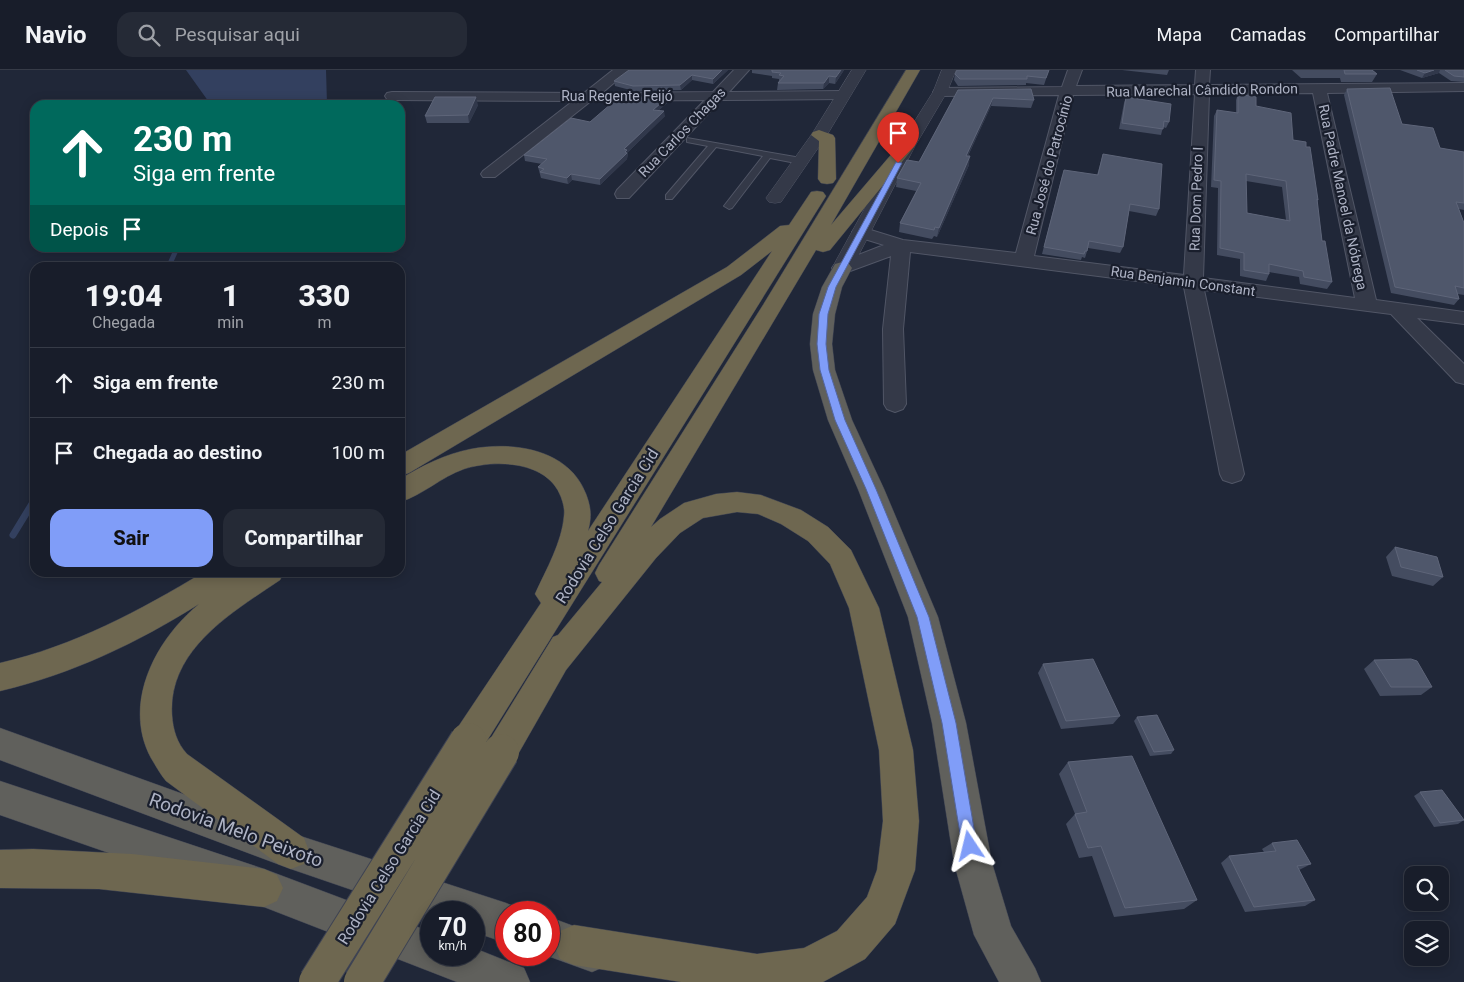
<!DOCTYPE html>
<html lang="pt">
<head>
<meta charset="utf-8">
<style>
	:root { --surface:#181d2a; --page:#252a36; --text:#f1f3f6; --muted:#9fa2a8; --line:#363b47; --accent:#809df8 }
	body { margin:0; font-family:Roboto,sans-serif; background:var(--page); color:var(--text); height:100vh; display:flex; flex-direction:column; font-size:19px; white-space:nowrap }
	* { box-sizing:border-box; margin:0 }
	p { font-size:16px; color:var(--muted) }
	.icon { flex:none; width:28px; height:28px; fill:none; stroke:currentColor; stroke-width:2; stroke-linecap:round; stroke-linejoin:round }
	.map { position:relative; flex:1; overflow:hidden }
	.panel { position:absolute; left:30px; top:192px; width:375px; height:315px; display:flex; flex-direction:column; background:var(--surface); border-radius:15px; box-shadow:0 2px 12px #0003,0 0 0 1px var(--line) }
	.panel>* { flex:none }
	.top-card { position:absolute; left:30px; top:30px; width:375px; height:152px; border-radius:15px; box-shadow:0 2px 12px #0003,0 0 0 1px var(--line); background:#00695c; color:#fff; overflow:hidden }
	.buttons { position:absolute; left:1404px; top:796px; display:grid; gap:10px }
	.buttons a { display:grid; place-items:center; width:45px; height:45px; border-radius:10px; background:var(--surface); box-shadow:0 2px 12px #0003,0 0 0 1px var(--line); font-size:25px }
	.speed { position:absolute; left:420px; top:831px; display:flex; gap:10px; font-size:25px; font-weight:700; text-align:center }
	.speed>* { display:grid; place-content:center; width:65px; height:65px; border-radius:50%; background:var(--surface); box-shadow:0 2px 12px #0003,0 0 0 1px var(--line); line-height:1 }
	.speed small { font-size:12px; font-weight:400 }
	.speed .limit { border:8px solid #d22; background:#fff; color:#111 }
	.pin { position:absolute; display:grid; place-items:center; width:42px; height:42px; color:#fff; margin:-51px -21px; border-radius:50% 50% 50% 0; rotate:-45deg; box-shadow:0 0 5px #0007 }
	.pin .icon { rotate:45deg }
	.me { position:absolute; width:55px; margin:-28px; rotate:350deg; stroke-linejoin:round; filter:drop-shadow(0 0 4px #0008) }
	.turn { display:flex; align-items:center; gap:18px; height:105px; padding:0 20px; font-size:22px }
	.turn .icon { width:65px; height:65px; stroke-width:2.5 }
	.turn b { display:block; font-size:35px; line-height:42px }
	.then { display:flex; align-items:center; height:48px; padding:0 20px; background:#0003; gap:10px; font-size:19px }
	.eta { display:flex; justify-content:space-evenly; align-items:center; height:85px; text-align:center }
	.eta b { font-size:30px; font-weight:800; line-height:35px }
	.cta { display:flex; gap:10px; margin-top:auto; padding:10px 20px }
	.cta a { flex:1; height:58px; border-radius:15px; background:var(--accent); color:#111; font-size:20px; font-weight:800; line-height:58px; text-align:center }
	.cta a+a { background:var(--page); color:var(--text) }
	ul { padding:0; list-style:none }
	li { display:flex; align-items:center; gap:15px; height:70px; padding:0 20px; border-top:1px solid var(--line) }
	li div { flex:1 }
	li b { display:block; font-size:19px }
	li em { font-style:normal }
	header { display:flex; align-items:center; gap:30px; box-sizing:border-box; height:70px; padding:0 25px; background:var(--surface); border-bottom:1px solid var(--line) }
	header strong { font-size:24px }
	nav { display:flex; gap:28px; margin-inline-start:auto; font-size:18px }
	.search { width:350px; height:45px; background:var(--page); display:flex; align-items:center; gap:12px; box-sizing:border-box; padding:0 18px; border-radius:15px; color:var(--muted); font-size:19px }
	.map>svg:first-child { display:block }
	.water { fill:#33405f }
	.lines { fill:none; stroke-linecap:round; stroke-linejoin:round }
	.stream-far1 { stroke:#33405f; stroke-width:5 }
	.stream { stroke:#33405f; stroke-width:7 }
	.service-casing { stroke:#515666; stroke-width:2 }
	.minor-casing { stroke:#515666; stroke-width:2 }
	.tertiary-casing { stroke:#515666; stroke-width:1 }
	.trunk-casing { stroke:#3e4353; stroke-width:1 }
	.motorway-casing { stroke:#3e4353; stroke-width:1 }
	.service { fill:#343948; fill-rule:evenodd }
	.minor { fill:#343948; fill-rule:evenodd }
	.tertiary { fill:#343948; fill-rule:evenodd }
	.trunk { fill:#60605c; fill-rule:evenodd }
	.motorway { fill:#6e6750; fill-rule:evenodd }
	.motorway-bridge-casing { stroke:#3e4353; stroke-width:38; stroke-linecap:butt }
	.motorway-bridge { stroke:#6e6750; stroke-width:36 }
	.wall { fill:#444c60; fill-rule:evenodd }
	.shaded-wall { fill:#31384b }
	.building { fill:#4f576b; stroke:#5e6579; fill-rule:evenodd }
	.route { fill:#809df8; stroke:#5366a1 }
	.labels { text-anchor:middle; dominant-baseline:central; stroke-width:4.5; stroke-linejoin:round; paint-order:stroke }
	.far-street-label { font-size:14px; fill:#aeb3c5; stroke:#191e2c }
	.street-label { font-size:16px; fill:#aeb3c5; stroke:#191e2c }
	.near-street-label { font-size:19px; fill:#aeb3c5; stroke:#191e2c }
</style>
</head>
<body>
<header>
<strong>Navio</strong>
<div class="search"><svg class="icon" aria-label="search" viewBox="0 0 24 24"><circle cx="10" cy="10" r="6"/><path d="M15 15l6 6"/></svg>Pesquisar aqui</div>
<nav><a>Mapa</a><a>Camadas</a><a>Compartilhar</a></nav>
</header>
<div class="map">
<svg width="1464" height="912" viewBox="0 0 1464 912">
	<rect width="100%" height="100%" fill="#202738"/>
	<path class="water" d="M186,0H326L327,34L211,35Z"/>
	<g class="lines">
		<path class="stream-far1" d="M168,198L177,178"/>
		<path class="stream" d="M13,465L35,429"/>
		<g class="service-casing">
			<path id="service" d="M687,68L801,88L805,91L801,94L770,88L732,138L729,139L724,136L763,86L716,77L672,129H666V125L708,76L687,72Z"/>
		</g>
		<g class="minor-casing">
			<path id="minor" d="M613,0H629L602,23L713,22L734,0H749L729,22L842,21L847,22L849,25L847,28L842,29L721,30L629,128H617L615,124L617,120L705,30L591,31L495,107H483L481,104L483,101L573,31L392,30L387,29L385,26L387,23L392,22L584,23Z
				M1068,0H1082L1076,16L1195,15L1196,0H1210L1209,15L1464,13V21L1327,23L1376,230L1464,242V254L1417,248L1464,294V314L1456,312L1391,244L1204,220L1244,404L1241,410L1232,413L1223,410L1220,404L1184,217L910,182L903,259L906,334L903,339L895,342L887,339L884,334L883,259L891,186L842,204L835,202L832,198L835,194L884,175L855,166L852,162L855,158L861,157L903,170L1016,183L1059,25L940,26L935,25L933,22L935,19L940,18L1062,17ZM1313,23L1355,228L1203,208L1209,24ZM1195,24L1184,205L1034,186L1073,25Z"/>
		</g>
		<g class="tertiary-casing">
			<path id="tertiary" d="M852,0H866L827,65L781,132L775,133L769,132L766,128L812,64Z
				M942,0H956L947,22L915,76L852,198L849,202L842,204L835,202L832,198L899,76L933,22Z"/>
		</g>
		<g class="trunk-casing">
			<path id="trunk" d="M842,192L849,194L852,198L842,217L835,244L832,274L835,300L852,350L884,419L938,547L966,653L992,793L1011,856L1035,898L1041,912H999L974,865L954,793L932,653L908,547L858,419L828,350L813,300L810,274L813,244L822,217L835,194Z
				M0,658L291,763L506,833L520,839L521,842H506V873L474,862V842H431V847L291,799L0,690Z
				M0,711L264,799L431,862V885H474V878L524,898L530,912H457L264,837L0,745Z
				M549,847L606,868L612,882L606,896L592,902L545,885H549Z"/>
		</g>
		<g class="motorway-casing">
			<path id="motorway" d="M906,0H920L831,155L901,73H913L915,76L830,180L823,182L816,180L651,457L660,449L684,433L716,424L737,422L761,425L801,440L828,457L851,480L879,538L913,680L919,751L915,800L895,854L865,889L823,912H681L574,895L560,889L554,875L560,861L574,855L757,884L804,878L837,861L867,827L877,800L883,751L879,680L849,538L830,494L808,471L781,454L758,444L737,442L703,448L680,463L656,488L566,600L513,693L501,698L489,693L484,682L489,671L553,567L558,565L602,512L599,511L595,503L599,495L763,235Z
				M819,60L833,65L835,68L836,109L833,113L827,114L821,113L818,109L819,71L811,65L813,62Z
				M817,121L823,122L826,126L480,682L468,687L456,682L451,671L456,660L541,533L535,524C546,500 562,472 564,446C565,439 563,433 561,427C548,391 496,389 464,399C441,407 423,425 400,432V409C422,396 445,384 471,379C513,371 569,379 586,424C591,437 592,447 588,461L772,181L741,205L409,403L400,406V385L727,197L780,156L789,155L811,122Z
				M204,502H242L240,506L246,502H284L280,510C233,542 168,579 172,645C173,660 177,673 187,684L304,768L309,781L304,794L291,799L278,794L166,711C160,704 156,696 151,688C122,634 155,570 199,534C137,573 72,604 0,621V593C74,576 139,541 204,502Z
				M33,779L132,784L264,799L277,805L283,818L277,831L264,837L99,819L0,818V780Z"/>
		</g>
		<use href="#service" class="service"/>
		<use href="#minor" class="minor"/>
		<use href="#tertiary" class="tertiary"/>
		<use href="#trunk" class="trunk"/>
		<use href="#motorway" class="motorway"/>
		<g class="motorway-bridge-casing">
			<path id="motorway-bridge" d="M317,912L468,671
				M362,912L501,682"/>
		</g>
		<use href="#motorway-bridge" class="motorway-bridge"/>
	</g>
	<path class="wall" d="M728,0L713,14L692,10L681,20L634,21L615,16L614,11Z
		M752,0H844L835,14L829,13L823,19L777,20L778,13L779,11V9L772,8V6L752,3Z
		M1049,0L1044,15L1026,13V15L958,16L954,10L955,4Z
		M1122,0H1169L1167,5Z
		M1292,0H1372L1377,4L1372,12H1341L1340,8H1301Z
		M1400,0H1464V12L1451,11L1439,3L1422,8Z
		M1347,19L1440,78L1464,82V140L1459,139L1464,153V225L1458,224L1459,229L1454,235L1391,223L1344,25Z
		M958,20L1034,30L1031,38L991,36L968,86L969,95L937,167L934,166L932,169L899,162L900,153L916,121L896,117L897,108L919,92Z
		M1238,24L1256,36L1293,70L1306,77L1318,130L1317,132L1322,171L1332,212L1327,219L1300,214L1299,207L1269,202V204L1266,211L1240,206V189L1217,185L1218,118L1211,117L1214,46L1217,40L1236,43V30ZM1246,111L1282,117L1286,150L1247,143Z
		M668,27V32L659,40L665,46L628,82L627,89L600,115L572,110L568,114L541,108L538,97L542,94L525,91L524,85L590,52Z
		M1126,27L1169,52L1166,58L1163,57L1161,65L1119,59L1124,33Z
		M478,35L469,53H427L425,46Z
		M1103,84L1159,139L1156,146L1129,141L1123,177L1120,183L1088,178L1085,188L1082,187L1081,190L1042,184L1062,106L1097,105Z
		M1395,477L1443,507L1433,516L1392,506L1386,487Z
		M1374,590L1432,617L1421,625L1380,626L1364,599Z
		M1043,594L1120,646L1113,654L1061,659L1038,603Z
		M1137,647L1174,680L1171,684L1150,686L1134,651Z
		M1068,692L1197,830L1184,839L1114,847L1092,786L1079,788L1066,754L1075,744L1059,704Z
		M1420,722L1464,750L1458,754L1434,757L1414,726Z
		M1272,773L1311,794L1299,800L1315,830L1305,836L1245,842L1221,793L1229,786L1264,782L1262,779Z"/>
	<path class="shaded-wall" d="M722,0H728L713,14V9Z
		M841,0H844L835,14L836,7Z
		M1434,0H1440L1439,3L1422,8L1425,3Z
		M692,5V10L681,20L680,15Z
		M829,6V13L823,19L824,13Z
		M476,27L478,35L469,53L468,45Z
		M668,27V32L654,45L653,40Z
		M993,28L991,36L964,94L966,86Z
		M664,41L665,46L628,82L627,89L600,115V109L624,79Z
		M970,86L969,95L937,167L939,158Z
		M571,104L572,110L568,114L567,108Z"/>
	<path class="building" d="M629,0H722L713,9L692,5L680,15L633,16L614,11Z
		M771,0H841L836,7L829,6L824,13H778L784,6L779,5L781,3L772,2L773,0Z
		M957,0H1049L1046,8L1027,6V9H960L955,4Z
		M1344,0H1372L1377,4H1345Z
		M1417,0H1434L1425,3Z
		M1445,0H1464V7L1454,6Z
		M1390,18L1402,54L1433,58L1440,78L1464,82V133L1456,132L1464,153V218L1455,216L1459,229L1395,217L1347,19Z
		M1031,19L1034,30L993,28L966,86H970L939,158L935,157L934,160L900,153L921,113L897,108L907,90L919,92L958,20Z
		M1238,24L1256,27V36L1291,43L1293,70L1306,72V77H1310L1318,130L1317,129L1322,171H1325L1332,212L1304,207L1303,201L1269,194V204L1244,200V183L1220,178L1221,111L1214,110L1217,40L1238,43ZM1246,104L1286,111L1290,151L1247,143Z
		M435,27H476L468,45L425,46Z
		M619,27H668L653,40L664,41L624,79L627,80L625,82L627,83L600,109L571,104L567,108L540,102L544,99L538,97L547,89L524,85L571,48L590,52Z
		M1126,27L1171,34L1169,52L1164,51L1163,59L1122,53Z
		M1103,84L1162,94L1159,139L1130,134L1123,177L1089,171L1087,181H1085L1084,184L1044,177L1064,100L1098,105Z
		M1395,477L1437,487L1443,507L1401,497Z
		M1093,589L1120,646L1066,651L1043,594Z
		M1411,589L1417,591L1432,617H1391L1374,590Z
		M1157,645L1174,680L1154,682L1137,647Z
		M1132,686L1197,830L1125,838L1101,776L1088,778L1075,744L1087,742L1068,692Z
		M1442,720L1464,750L1440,753L1420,722Z
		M1297,770L1311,794L1297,796L1315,830L1254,837L1229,786L1276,781L1272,773Z"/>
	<path class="route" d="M896,92L902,93L836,217L828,244L826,274L829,300L845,350L876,419L929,547L956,653L977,776L975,781L970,783L964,781L962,776L942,653L917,547L866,419L835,350L820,300L817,274L819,244L828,217Z"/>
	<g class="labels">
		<g class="far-street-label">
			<text transform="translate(1202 20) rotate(-1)">Rua Marechal Cândido Rondon</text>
			<text x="617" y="26">Rua Regente Feijó</text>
			<text transform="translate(682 62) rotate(-46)">Rua Carlos Chagas</text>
			<text transform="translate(1049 95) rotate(-75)">Rua José do Patrocínio</text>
			<text transform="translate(1343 127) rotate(78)">Rua Padre Manoel da Nóbrega</text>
			<text transform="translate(1196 129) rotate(-88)">Rua Dom Pedro I</text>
			<text transform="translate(1183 211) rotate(8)">Rua Benjamin Constant</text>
		</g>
		<g class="street-label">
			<text transform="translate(607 456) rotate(-58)">Rodovia Celso Garcia Cid</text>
			<text transform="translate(389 797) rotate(-58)">Rodovia Celso Garcia Cid</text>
		</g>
		<g class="near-street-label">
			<text transform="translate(236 760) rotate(20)">Rodovia Melo Peixoto</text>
		</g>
	</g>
</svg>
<div class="buttons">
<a><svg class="icon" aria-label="search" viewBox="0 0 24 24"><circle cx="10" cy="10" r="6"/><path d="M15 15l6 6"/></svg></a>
<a><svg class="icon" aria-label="layers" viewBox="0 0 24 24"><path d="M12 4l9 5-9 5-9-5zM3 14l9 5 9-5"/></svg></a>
</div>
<div class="speed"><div>70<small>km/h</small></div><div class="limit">80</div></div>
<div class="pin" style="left:898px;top:93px;background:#d93025"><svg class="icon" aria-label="arrive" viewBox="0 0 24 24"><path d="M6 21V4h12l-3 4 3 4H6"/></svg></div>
<svg class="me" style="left:970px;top:776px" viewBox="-20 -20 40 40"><path d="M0-17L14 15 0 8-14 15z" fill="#809df8" stroke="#fff" stroke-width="4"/></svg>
<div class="top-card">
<div class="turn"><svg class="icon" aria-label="ahead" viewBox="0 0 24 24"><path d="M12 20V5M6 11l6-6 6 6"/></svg><div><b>230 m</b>Siga em frente</div></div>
<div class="then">Depois<svg class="icon" aria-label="arrive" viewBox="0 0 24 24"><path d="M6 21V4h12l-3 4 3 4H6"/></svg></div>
</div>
<section class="panel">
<div class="eta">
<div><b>19:04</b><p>Chegada</p></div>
<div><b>1</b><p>min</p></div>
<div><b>330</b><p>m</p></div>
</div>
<ul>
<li><svg class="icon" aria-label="ahead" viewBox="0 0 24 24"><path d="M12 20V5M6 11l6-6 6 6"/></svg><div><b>Siga em frente</b></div><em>230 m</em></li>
<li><svg class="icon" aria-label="arrive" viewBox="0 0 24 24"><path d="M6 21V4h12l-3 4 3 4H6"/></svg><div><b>Chegada ao destino</b></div><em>100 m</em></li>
</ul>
<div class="cta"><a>Sair</a><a>Compartilhar</a></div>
</section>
</div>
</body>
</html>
